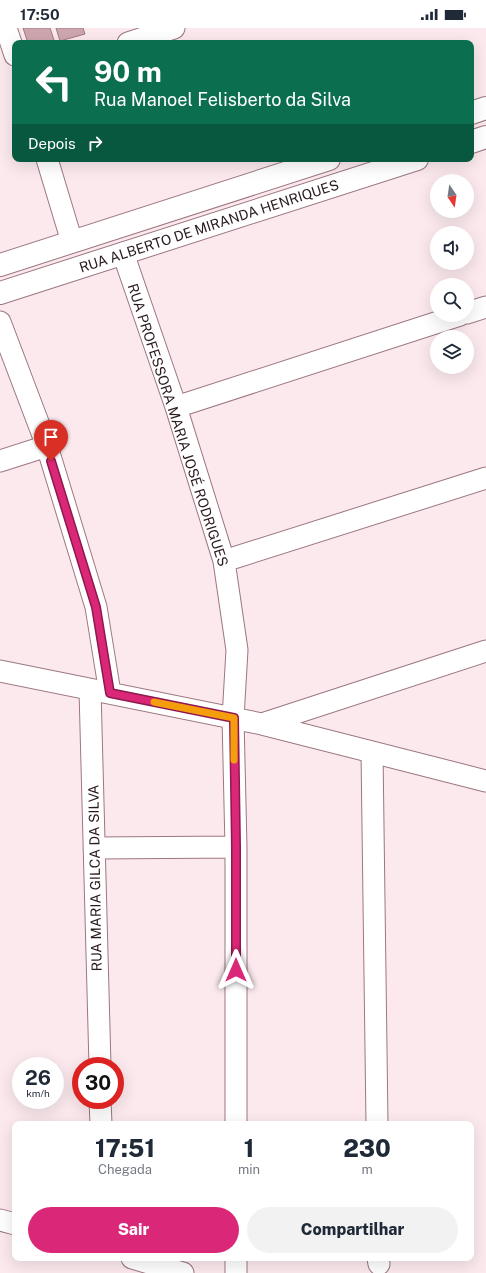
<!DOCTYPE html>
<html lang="pt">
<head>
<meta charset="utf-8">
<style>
	:root { --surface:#fff; --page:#f2f2f3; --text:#1f2937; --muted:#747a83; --accent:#db2777 }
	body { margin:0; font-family:"Public Sans",sans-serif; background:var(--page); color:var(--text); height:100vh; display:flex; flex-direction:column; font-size:15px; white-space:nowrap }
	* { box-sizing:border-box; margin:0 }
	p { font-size:13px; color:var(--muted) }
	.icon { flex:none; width:22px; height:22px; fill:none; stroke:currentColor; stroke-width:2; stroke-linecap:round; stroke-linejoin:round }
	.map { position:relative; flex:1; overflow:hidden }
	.sheet { position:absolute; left:12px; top:1093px; width:462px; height:140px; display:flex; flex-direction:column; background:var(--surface); border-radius:8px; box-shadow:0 4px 16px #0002 }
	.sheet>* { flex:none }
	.top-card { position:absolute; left:12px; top:12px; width:462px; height:122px; border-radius:8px; box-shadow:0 4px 16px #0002; background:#0b6e4f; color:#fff; overflow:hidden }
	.needle { width:26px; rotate:167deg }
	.tools { position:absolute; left:430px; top:146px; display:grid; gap:8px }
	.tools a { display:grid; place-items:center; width:44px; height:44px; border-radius:50%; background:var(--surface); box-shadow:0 4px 16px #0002; font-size:20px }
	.speed { position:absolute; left:12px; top:1029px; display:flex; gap:8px; font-size:20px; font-weight:700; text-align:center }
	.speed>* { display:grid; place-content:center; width:52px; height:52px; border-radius:50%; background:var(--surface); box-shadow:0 4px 16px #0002; line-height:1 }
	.speed small { font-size:10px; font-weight:400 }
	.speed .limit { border:6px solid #d22; background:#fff; color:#111 }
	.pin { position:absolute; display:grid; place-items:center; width:34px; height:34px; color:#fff; margin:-41px -17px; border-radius:50% 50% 50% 0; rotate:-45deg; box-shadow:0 0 4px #0007 }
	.pin .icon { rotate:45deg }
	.me { position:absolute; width:44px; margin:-22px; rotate:0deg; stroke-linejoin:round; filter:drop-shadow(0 0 3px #0008) }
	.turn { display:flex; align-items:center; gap:14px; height:84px; padding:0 16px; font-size:18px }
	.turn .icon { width:52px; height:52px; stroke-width:2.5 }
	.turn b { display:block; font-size:28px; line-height:34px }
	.then { display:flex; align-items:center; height:38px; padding:0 16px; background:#0003; gap:8px; font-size:15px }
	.eta { display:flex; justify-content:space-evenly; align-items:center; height:68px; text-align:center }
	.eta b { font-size:24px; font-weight:800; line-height:28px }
	.cta { display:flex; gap:8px; margin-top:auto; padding:8px 16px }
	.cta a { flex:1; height:46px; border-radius:24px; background:var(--accent); color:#fff; font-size:16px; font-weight:800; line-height:46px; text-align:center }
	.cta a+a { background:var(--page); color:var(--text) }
	.status { display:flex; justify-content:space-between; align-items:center; height:28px; padding:0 20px; background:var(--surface); direction:ltr }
	.status svg { height:11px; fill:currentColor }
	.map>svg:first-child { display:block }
	.building { fill:#cea6af; stroke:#a17a83 }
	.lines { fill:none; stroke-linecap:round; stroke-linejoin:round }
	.minor-casing { stroke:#9d7780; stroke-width:23 }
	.primary-casing { stroke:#9d7780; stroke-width:24 }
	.minor { stroke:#fff; stroke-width:21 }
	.primary { stroke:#fff; stroke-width:22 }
	.route-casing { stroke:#8e194d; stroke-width:10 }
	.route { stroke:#db2777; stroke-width:7 }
	.slow { stroke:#f59e0b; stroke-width:7 }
	.labels { text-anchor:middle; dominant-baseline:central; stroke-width:3; stroke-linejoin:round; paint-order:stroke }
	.street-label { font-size:14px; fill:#291a1d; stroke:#fff }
</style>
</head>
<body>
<div class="status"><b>17:50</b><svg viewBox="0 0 49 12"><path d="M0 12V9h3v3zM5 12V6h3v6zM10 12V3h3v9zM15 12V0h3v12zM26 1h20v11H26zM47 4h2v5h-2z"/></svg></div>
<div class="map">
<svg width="486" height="1245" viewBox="0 0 486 1245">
	<rect width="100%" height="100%" fill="#fbe9ed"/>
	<path class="building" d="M23,0H50L55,15H28Z
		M56,0H83L85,6L60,13Z"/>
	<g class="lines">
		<g class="minor-casing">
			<path id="minor" d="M6,0L15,27
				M128,15L174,0
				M47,131L72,214
				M123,225L176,379L224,533L237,622L233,690L236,819V1096
				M467,285L486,279
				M0,294L47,418L96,579L110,665
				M176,379L460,287
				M0,433L47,418
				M224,533L486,450
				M0,643L262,696L486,753
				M90,662L100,1038
				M262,696L486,623
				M372,724L377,1096
				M94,820L236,819
				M100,1072L101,1096
				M0,1192L15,1196
				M132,1230L183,1245
				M378,1230L379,1236
				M236,1245V1230"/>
		</g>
		<g class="primary-casing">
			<path id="primary" d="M471,85L486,80
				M471,114L486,109
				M0,237L329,131
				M0,265L417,131"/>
		</g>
		<use href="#minor" class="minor"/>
		<use href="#primary" class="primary"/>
	</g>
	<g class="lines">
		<g class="route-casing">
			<path id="route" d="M51,433L96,579L110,665L234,690L236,819V942"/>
		</g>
		<use href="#route" class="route"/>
		<path class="slow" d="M154,674L234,690V732"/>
	</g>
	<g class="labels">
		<g class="street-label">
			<text transform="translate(209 198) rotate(-18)">RUA ALBERTO DE MIRANDA HENRIQUES</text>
			<text transform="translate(178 397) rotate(72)">RUA PROFESSORA MARIA JOSÉ RODRIGUES</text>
			<text transform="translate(95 850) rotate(-91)">RUA MARIA GILCA DA SILVA</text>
		</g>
	</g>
</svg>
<div class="tools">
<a><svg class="needle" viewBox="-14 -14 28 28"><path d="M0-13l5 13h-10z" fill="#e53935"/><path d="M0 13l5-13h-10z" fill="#747a83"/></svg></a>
<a><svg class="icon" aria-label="sound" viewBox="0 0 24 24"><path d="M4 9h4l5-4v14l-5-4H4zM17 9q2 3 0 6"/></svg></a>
<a><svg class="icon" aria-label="search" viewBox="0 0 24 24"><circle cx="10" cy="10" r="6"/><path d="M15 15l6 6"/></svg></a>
<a><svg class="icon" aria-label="layers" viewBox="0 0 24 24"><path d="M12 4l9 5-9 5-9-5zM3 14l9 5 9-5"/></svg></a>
</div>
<div class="speed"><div>26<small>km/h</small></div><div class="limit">30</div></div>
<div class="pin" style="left:51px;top:433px;background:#d93025"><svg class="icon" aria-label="arrive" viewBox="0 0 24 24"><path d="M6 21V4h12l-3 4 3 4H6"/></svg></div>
<svg class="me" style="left:236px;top:942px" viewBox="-20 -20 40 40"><path d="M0-17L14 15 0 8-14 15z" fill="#db2777" stroke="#fff" stroke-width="4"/></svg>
<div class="top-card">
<div class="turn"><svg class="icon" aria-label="left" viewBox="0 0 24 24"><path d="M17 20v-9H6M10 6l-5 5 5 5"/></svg><div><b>90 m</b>Rua Manoel Felisberto da Silva</div></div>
<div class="then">Depois<svg class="icon" aria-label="right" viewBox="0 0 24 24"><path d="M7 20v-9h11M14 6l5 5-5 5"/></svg></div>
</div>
<section class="sheet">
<div class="eta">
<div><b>17:51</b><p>Chegada</p></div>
<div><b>1</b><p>min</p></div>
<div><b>230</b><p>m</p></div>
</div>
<div class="cta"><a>Sair</a><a>Compartilhar</a></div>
</section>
</div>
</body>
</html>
